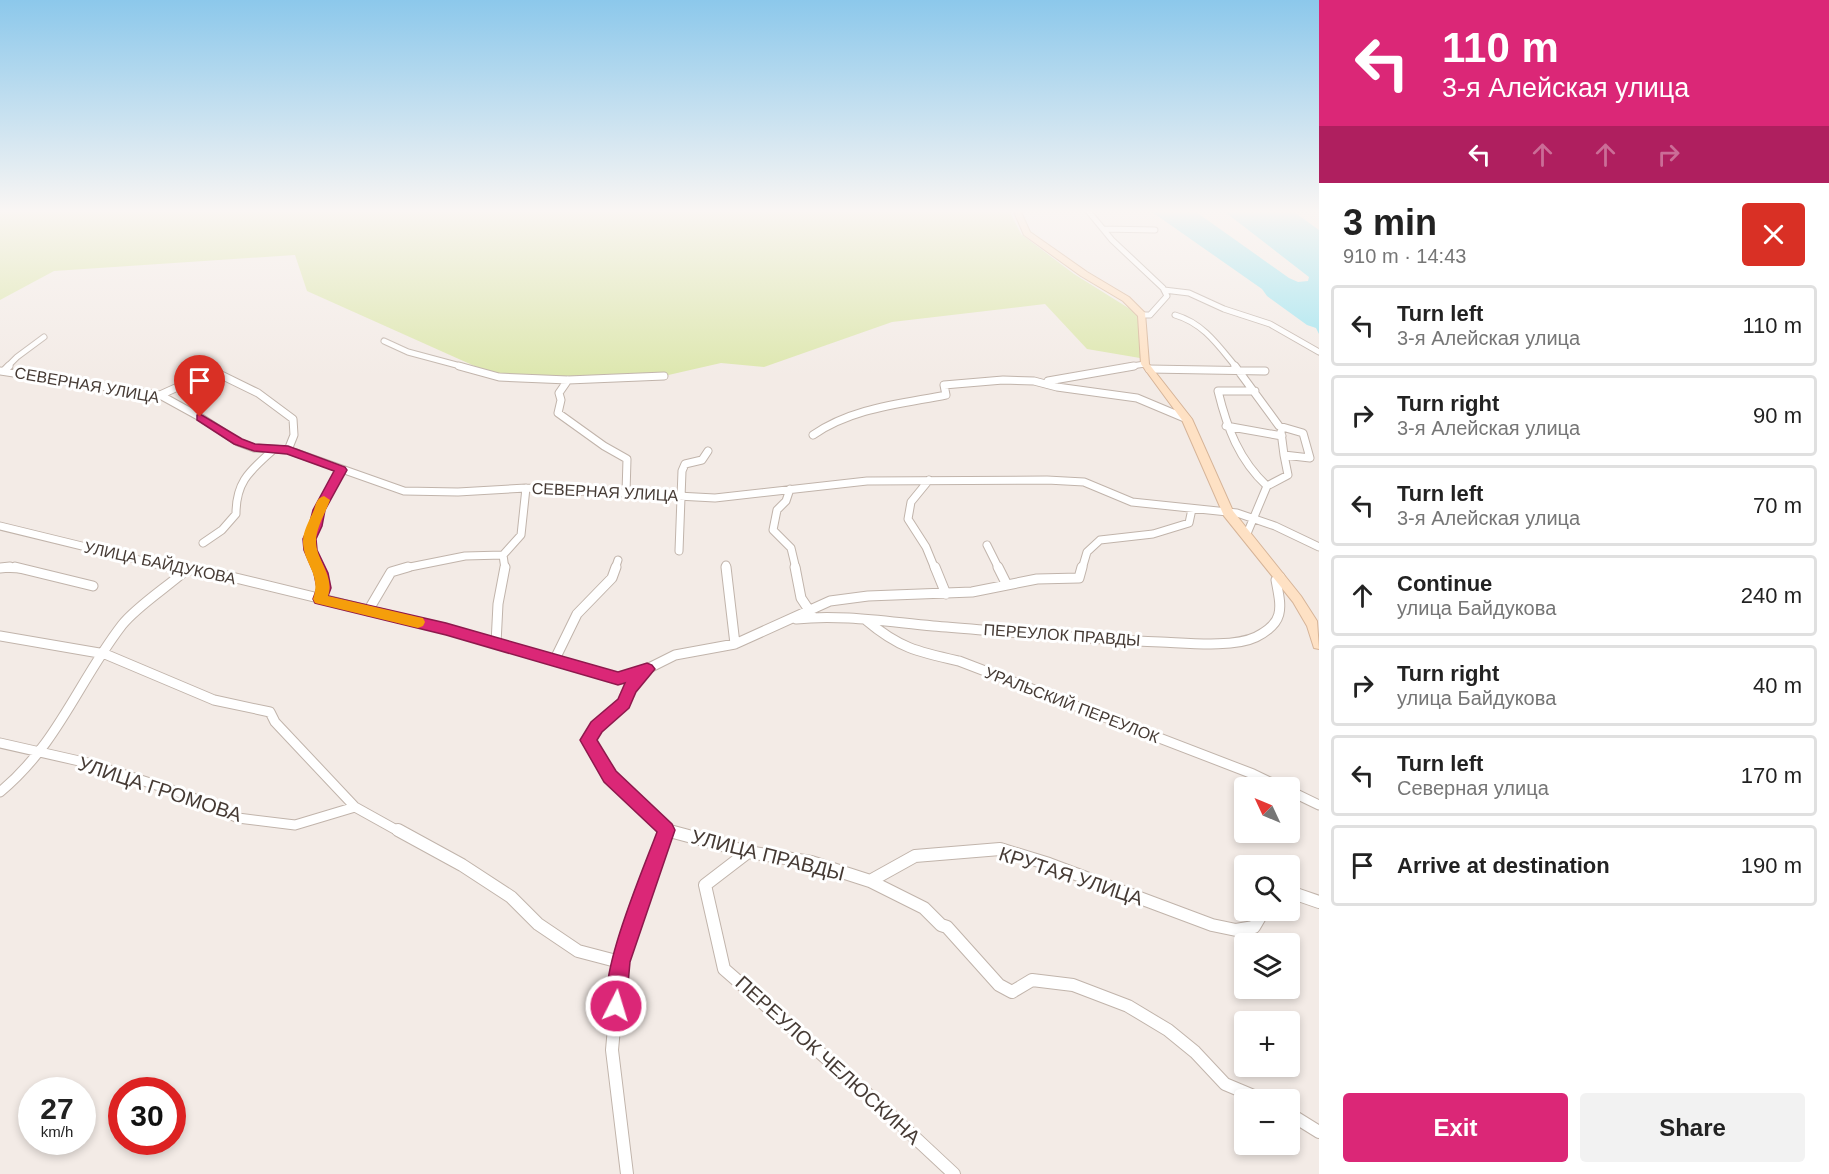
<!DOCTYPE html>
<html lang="en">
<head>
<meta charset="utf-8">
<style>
	:root { --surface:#fff; --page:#f2f2f2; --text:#222; --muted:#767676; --line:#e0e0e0; --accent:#db2777 }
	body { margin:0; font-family:Arial,sans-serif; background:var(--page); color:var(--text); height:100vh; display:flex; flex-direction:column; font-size:22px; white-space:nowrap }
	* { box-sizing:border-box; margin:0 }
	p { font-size:20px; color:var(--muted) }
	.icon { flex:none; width:33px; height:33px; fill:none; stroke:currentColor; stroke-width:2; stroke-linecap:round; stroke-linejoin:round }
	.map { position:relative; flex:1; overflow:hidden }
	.panel { display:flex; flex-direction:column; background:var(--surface); width:510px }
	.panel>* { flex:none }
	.top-card { background:#db2777; color:#fff; overflow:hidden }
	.needle { width:39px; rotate:314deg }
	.tools { position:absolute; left:1234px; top:777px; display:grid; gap:12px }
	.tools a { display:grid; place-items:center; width:66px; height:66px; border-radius:6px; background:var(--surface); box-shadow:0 3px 9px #0003; font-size:30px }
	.speed { position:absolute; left:18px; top:1077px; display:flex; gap:12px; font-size:30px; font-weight:700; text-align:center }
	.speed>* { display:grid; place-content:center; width:78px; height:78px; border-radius:50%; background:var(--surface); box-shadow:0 3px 9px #0003; line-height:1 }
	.speed small { font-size:15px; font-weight:400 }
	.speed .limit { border:9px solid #d22; background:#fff; color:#111 }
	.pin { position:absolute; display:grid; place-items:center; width:51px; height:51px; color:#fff; margin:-62px -26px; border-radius:50% 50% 50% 0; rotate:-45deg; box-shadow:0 0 6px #0007 }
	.pin .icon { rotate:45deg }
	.me { position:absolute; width:66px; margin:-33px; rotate:5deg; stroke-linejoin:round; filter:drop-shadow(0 0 4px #0008) }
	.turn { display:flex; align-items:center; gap:21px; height:126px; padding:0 24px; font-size:27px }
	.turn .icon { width:78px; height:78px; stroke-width:2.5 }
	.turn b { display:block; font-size:42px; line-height:51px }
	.lanes { display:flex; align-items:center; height:57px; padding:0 24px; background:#0003; justify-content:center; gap:30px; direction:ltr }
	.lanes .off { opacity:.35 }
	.round { display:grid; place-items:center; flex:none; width:63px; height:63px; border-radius:6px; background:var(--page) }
	.summary { display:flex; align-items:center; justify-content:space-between; height:102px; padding:0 24px }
	h1 { font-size:36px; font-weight:700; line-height:45px }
	.button { display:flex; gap:12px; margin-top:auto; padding:12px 24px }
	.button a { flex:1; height:69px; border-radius:6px; background:var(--accent); color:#fff; font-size:24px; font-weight:700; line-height:69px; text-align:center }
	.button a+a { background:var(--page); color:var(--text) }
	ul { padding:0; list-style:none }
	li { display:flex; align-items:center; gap:18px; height:81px; margin:0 12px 9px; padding:0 12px; border:3px solid var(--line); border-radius:6px }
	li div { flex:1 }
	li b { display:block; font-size:22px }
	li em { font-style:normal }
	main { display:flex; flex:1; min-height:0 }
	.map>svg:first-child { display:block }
	.green { fill:#dde7ae }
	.water { fill:#a2e5f0 }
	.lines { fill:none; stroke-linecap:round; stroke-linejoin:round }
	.street-far3-casing { stroke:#c1b4ab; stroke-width:7 }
	.street-far2-casing { stroke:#c1b4ab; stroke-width:9 }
	.street-far1-casing { stroke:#c1b4ab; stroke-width:11 }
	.street-casing { stroke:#c1b4ab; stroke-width:14 }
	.secondary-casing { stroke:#d6b498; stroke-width:2 }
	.street-far3 { stroke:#fff; stroke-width:5 }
	.street-far2 { stroke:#fff; stroke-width:7 }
	.street-far1 { stroke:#fff; stroke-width:9 }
	.street { stroke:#fff; stroke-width:12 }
	.secondary { fill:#fee1c4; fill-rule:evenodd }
	.route { fill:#db2777; stroke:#8e194d; stroke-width:1.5 }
	.slow { fill:#f59e0b }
	.labels { text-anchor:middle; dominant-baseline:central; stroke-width:6; stroke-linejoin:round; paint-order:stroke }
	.street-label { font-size:16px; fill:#463b35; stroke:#fff }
	.near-street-label { font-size:20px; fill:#463b35; stroke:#fff }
</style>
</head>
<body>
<main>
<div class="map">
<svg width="1319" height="1174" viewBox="0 0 1319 1174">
	<rect width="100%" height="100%" fill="#f3ebe6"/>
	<path class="green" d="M0,212H1010L1021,234L1074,274L1138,314L1140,358L1087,349L1045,304L892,322L764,367L721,363L664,376L499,377L307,291L295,255L54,271L0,300Z"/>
	<path class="water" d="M1196,212L1289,278L1298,282L1308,281L1309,277L1225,212H1294L1319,230V334L1316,328L1307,325L1267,296L1262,289L1152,212Z"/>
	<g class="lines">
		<g class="street-far3-casing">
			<path id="street-far3" d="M1089,212L1112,240L1163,288L1167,296L1150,315H1142
				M1103,229L1155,230
				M1164,290L1189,293L1224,309L1270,324L1319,352
				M1175,315C1203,323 1218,345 1236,367
				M384,341L408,352L464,367
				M7,367L17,357L44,337
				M1125,367L1145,364"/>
		</g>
		<g class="street-far2-casing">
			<path id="street-far2" d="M459,366L499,377L568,380L664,376
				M1235,366L1279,426L1303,433L1310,458L1284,455L1288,475L1267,486L1246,536
				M1149,369L1265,371
				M5,370L9,366
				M0,371L160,395L200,417L238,442L254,448L288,450L404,491L458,492L526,488L715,498L867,481L1047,480L1084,482L1132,502L1237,513L1275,526L1319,547
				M568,380L559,393L561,400L558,413L604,446L627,459L626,493
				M1048,381L1134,366
				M1255,391H1218C1227,428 1239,460 1267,486
				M160,395L213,371L258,393L293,419L294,435L288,450
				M1226,426L1282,436
				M1281,432L1284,455
				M813,435C852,408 900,404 946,395L944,385L1003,380L1034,381L1057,387L1137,398L1187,419
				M929,480L911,502L908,519L926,547L935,569
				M790,489L786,501L777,510L773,530L791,548L796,569
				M0,526L176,569
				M203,543L222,530L236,514C236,481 250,471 273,450
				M987,545L999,569
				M679,551L682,471L685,464L702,460L708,451
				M726,565V569
				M0,568L21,569
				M318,569C314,560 309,551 310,541C311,525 332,484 341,470
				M400,569L465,556L503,555
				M505,569L503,555L521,535L526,488
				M615,569L618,560
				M1082,569L1087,552L1100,540L1153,534L1189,523L1192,509"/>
		</g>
		<g class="street-far1-casing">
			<path id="street-far1" d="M15,567L93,586
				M170,567L215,573L446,629L618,679L647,669L630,688L624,704L597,727L588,740L610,777L666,830L672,832
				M317,567L322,583L320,599
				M726,567L735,644
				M795,567L801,598L811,613
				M935,567L946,594
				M998,567L1007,585
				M0,568L10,567
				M368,611L391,572L408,567
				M796,619C841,614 888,622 933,626C1009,632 1085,639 1161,642C1187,643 1233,648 1256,637C1286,622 1281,607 1276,580L1280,577
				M866,620C899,648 918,652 959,661L1253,774L1282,788
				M0,636L105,654L214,700L270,712L275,722L355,807
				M496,643L498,604L505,567
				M555,659L577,614L612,578L616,567
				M647,669L675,655L735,644L830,601L868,596L972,592L1037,579L1079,578L1082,567
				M0,743L88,763L184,794L238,818L295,825L355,807L400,832
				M1290,791L1319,805
				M0,792C58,744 78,682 122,625C136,607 167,587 185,571"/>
		</g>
		<g class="street-casing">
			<path id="street" d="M398,830L462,865L511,897L538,924L578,951L620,962
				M666,830L748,852L811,862L870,881L924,908L941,925L947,927L999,985L1012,992L1032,980L1073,985L1128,1006L1168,1030L1195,1052L1225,1084L1263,1100
				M748,852L705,885L724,969L880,1105L954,1174
				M870,881L915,856L1000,849L1049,864L1212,925L1236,930L1254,927L1264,910
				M1290,892L1319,902
				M1290,1114L1319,1132
				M627,1174L612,1050L620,962L666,830"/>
		</g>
		<g class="secondary-casing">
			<path id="secondary" d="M1014,212H1021L1030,232L1087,272L1129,297L1145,313L1149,364L1192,419L1233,511L1301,596L1317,621L1319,649L1314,648L1307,626L1293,602L1224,516L1182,420L1141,364L1138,316L1123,301L1081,276L1024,235Z"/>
		</g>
		<use href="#street-far3" class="street-far3"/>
		<use href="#street-far2" class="street-far2"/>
		<use href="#street-far1" class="street-far1"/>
		<use href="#street" class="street"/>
		<use href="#secondary" class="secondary"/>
	</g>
	<linearGradient id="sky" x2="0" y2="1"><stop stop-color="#8cc8eb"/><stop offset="0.56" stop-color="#faf6f4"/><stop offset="1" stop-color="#faf6f4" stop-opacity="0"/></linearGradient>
	<rect width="1319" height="377" fill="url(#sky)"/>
	<path class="route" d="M200,414L242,439L255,444L288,446L345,467L347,470L325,510L322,526L316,539L317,550L328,573L331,588L328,596L446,623L618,672L647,663L652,665L655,669L636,692L629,708L602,732L597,740L616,771L672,824L675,830L630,962L626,1006L623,1013L616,1016L609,1013C595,980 643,870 657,832L604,782L580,740L591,722L618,699L625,683L618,685L446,635L315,603L313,599L317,588L314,573L304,550L303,539L309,526L313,510L334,471L287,454L254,451L234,444L197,420V415Z"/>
	<path class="slow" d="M324,496L330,500C326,512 316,528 316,541C316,561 335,575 328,596L418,617L423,618L425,622L423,626L418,628L315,603L313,599C322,574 303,564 303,541C303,531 310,519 314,510C316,503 317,498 324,496Z"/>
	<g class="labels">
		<g class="street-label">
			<text transform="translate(87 385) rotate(10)">СЕВЕРНАЯ УЛИЦА</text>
			<text transform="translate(605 492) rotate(3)">СЕВЕРНАЯ УЛИЦА</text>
			<text transform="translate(160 563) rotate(12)">УЛИЦА БАЙДУКОВА</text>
			<text transform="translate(1062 635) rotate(4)">ПЕРЕУЛОК ПРАВДЫ</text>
			<text transform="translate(1072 705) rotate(21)">УРАЛЬСКИЙ ПЕРЕУЛОК</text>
		</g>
		<g class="near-street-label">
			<text transform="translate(160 789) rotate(18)">УЛИЦА ГРОМОВА</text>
			<text transform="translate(768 855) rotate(14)">УЛИЦА ПРАВДЫ</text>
			<text transform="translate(1071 876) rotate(18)">КРУТАЯ УЛИЦА</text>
			<text transform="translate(828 1060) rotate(42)">ПЕРЕУЛОК ЧЕЛЮСКИНА</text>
		</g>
	</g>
</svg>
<div class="tools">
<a><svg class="needle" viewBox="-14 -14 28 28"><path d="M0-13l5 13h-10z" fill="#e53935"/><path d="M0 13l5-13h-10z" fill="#767676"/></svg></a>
<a><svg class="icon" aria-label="search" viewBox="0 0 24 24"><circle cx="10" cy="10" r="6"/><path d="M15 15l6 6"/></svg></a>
<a><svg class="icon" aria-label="layers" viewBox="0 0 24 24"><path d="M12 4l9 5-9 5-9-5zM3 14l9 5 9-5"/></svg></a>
<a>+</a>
<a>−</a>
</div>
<div class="speed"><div>27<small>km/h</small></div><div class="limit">30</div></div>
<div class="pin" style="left:200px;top:417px;background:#d93025"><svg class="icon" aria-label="arrive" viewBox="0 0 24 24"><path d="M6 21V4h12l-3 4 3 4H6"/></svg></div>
<svg class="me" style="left:616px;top:1006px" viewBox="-20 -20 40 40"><circle r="17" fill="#db2777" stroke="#fff" stroke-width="3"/><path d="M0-11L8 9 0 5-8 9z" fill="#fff"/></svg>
</div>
<section class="panel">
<div class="top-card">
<div class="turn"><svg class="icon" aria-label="left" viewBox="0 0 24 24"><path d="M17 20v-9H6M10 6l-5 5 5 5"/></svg><div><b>110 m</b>3-я Алейская улица</div></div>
<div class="lanes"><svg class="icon" aria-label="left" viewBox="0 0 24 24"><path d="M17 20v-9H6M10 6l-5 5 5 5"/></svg><svg class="icon off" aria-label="ahead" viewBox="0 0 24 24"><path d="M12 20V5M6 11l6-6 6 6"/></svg><svg class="icon off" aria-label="ahead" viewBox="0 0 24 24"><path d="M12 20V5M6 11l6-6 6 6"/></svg><svg class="icon off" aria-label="right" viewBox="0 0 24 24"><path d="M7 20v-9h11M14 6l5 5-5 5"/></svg></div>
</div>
<div class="summary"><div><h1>3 min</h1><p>910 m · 14:43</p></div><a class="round" style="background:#d93025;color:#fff"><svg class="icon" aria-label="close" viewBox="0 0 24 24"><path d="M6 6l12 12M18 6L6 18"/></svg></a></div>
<ul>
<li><svg class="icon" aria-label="left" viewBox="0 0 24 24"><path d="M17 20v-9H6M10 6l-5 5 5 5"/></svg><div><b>Turn left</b><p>3-я Алейская улица</p></div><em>110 m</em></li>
<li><svg class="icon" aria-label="right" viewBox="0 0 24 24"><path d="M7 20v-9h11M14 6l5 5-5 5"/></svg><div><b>Turn right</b><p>3-я Алейская улица</p></div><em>90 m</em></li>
<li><svg class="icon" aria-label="left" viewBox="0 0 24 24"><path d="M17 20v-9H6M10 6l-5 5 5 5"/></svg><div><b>Turn left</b><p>3-я Алейская улица</p></div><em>70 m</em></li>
<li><svg class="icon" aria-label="ahead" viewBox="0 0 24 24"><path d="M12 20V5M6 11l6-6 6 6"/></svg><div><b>Continue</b><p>улица Байдукова</p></div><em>240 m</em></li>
<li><svg class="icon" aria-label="right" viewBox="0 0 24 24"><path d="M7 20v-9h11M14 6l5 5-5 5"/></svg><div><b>Turn right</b><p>улица Байдукова</p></div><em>40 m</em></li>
<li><svg class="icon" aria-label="left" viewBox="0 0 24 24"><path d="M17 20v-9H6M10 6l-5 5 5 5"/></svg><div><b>Turn left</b><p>Северная улица</p></div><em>170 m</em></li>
<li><svg class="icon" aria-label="arrive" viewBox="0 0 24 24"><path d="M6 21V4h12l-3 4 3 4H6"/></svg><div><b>Arrive at destination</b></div><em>190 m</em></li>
</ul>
<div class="button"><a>Exit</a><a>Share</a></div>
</section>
</main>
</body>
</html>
